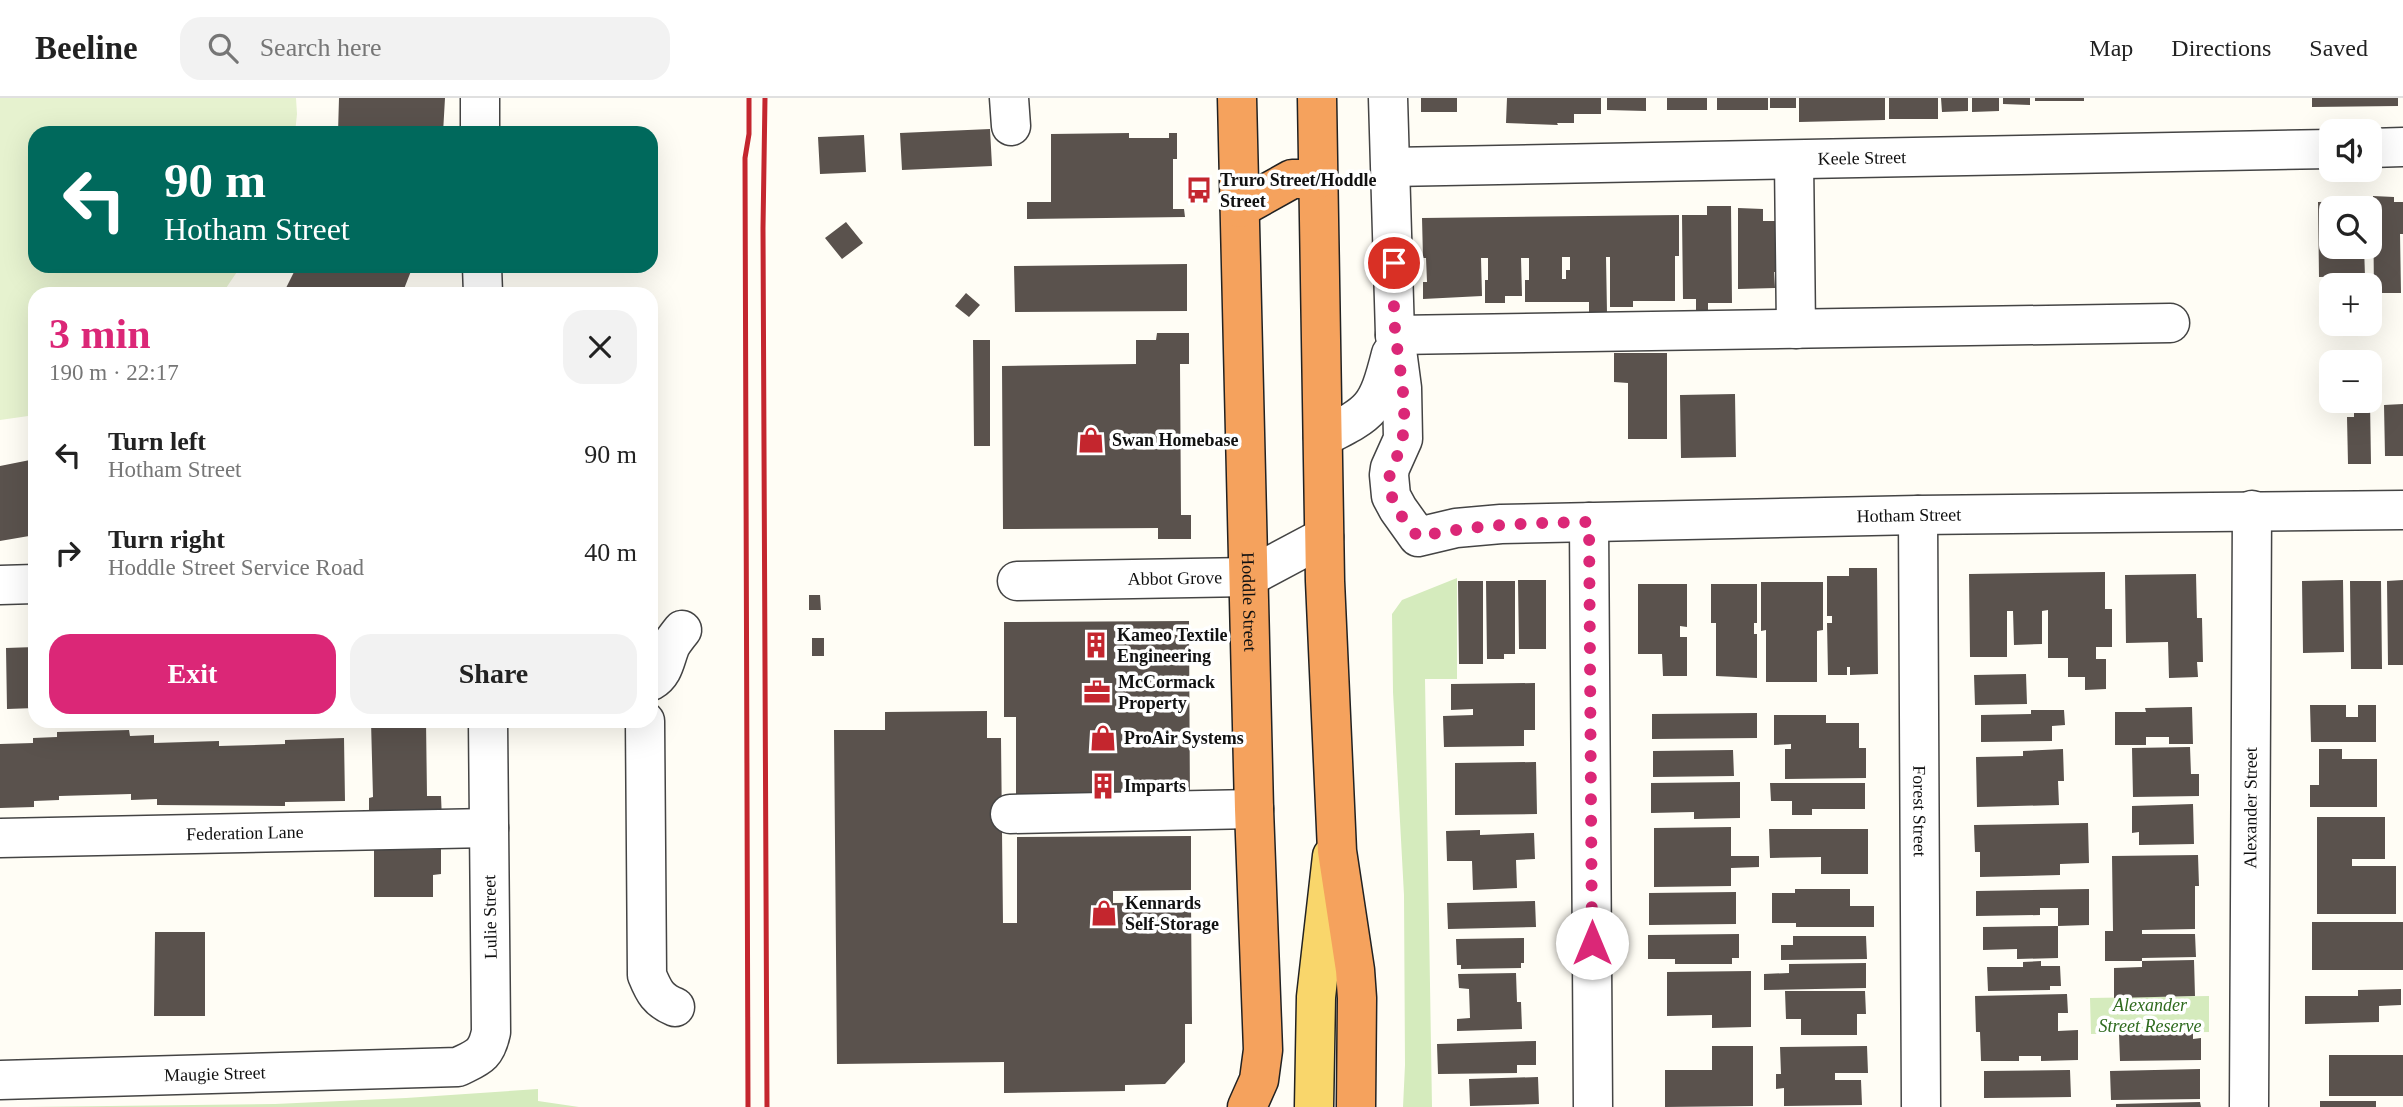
<!DOCTYPE html>
<html lang="en">
<head>
<meta charset="utf-8">
<style>
	:root { --surface:#fff; --page:#f2f2f2; --text:#222; --muted:#767676; --line:#e0e0e0; --accent:#db2777 }
	body { margin:0; font-family:Georgia,serif; background:var(--page); color:var(--text); height:100vh; display:flex; flex-direction:column; font-size:26px; white-space:nowrap }
	* { box-sizing:border-box; margin:0 }
	p { font-size:23px; color:var(--muted) }
	.icon { flex:none; width:38px; height:38px; fill:none; stroke:currentColor; stroke-width:2; stroke-linecap:round; stroke-linejoin:round }
	.map { position:relative; flex:1; overflow:hidden }
	.sheet { position:absolute; left:28px; top:189px; width:630px; height:441px; display:flex; flex-direction:column; background:var(--surface); border-radius:21px; box-shadow:0 7px 28px #0002 }
	.sheet>* { flex:none }
	.banner { position:absolute; left:28px; top:28px; width:630px; height:147px; border-radius:21px; box-shadow:0 7px 28px #0002; background:#00695c; color:#fff; overflow:hidden }
	.fabs { position:absolute; left:2319px; top:21px; display:grid; gap:14px }
	.fabs a { display:grid; place-items:center; width:63px; height:63px; border-radius:14px; background:var(--surface); box-shadow:0 7px 28px #0002; font-size:35px }
	.pin { position:absolute; display:grid; place-items:center; width:60px; height:60px; color:#fff; margin:-30px; border:4px solid #fff; border-radius:50%; box-shadow:0 2px 7px #0007 }
	.me { position:absolute; width:77px; margin:-38px; rotate:0deg; stroke-linejoin:round; filter:drop-shadow(0 0 5px #0008) }
	.turn { display:flex; align-items:center; gap:24px; height:147px; padding:0 21px; font-size:32px }
	.turn .icon { width:91px; height:91px; stroke-width:2.5 }
	.turn b { display:block; font-size:49px; line-height:60px }
	.round { display:grid; place-items:center; flex:none; width:74px; height:74px; border-radius:21px; background:var(--page) }
	.overview { display:flex; align-items:center; justify-content:space-between; height:119px; padding:0 21px }
	h1 { font-size:42px; font-weight:700; line-height:52px; color:var(--accent) }
	.cta { display:flex; gap:14px; margin-top:auto; padding:14px 21px }
	.cta a { flex:1; height:80px; border-radius:21px; background:var(--accent); color:#fff; font-size:28px; font-weight:700; line-height:80px; text-align:center }
	.cta a+a { background:var(--page); color:var(--text) }
	ul { padding:0; list-style:none }
	li { display:flex; align-items:center; gap:21px; height:98px; padding:0 21px }
	li div { flex:1 }
	li b { display:block; font-size:26px }
	li em { font-style:normal }
	header { display:flex; align-items:center; gap:42px; box-sizing:border-box; height:98px; padding:0 35px; background:var(--surface); border-bottom:2px solid var(--line) }
	header strong { font-size:33px }
	nav { display:flex; gap:38px; margin-inline-start:auto; font-size:24px }
	.search { width:490px; height:63px; background:var(--page); display:flex; align-items:center; gap:18px; box-sizing:border-box; padding:0 24px; border-radius:21px; color:var(--muted); font-size:26px }
	.map>svg:first-child { display:block }
	.green { fill:#d5ebbd }
	.pitch { fill:#e6f2cf }
	.building { fill:#5a524d; fill-rule:evenodd }
	.lines { fill:none; stroke-linecap:round; stroke-linejoin:round }
	.minor-casing { stroke:#444; stroke-width:41 }
	.major-casing { stroke:#222; stroke-width:41 }
	.highway-casing { stroke:#222; stroke-width:41 }
	.minor { stroke:#fff; stroke-width:38 }
	.major { stroke:#f9d66b; stroke-width:38 }
	.highway { stroke:#f5a25d; stroke-width:38 }
	.rail { stroke:#c4262e; stroke-width:5 }
	.route { stroke:#db2777; stroke-width:12; stroke-dasharray:0 21.6 }
	.labels { text-anchor:middle; dominant-baseline:central; stroke-width:7; stroke-linejoin:round; paint-order:stroke }
	.street-label { font-size:18px; fill:#111; stroke:#fff }
	.poi-label { font-size:18px; font-weight:bold; fill:#111; stroke:#fff; text-anchor:start }
	.park-label { font-size:18px; font-style:italic; fill:#2f6b1f; stroke:#fff }
</style>
</head>
<body>
<header>
<strong>Beeline</strong>
<div class="search"><svg class="icon" aria-label="search" viewBox="0 0 24 24"><circle cx="10" cy="10" r="6"/><path d="M15 15l6 6"/></svg>Search here</div>
<nav><a>Map</a><a>Directions</a><a>Saved</a></nav>
</header>
<div class="map">
<svg width="2403" height="1009" viewBox="0 0 2403 1009">
	<rect width="100%" height="100%" fill="#fffdf5"/>
	<path class="green" d="M1457,480V581H1425L1432,1009H1403L1405,967L1404,797L1393,594L1392,516L1402,502Z
		M2209,898V934L2091,936L2090,900Z
		M538,991V1003L579,1009H25L275,1006L406,1000Z"/>
	<path class="pitch" d="M0,0H296L297,16L295,35H35V168H241L222,196H35V317L0,322Z"/>
	<path class="building" d="M339,0H445L443,35H338Z
		M1421,0H1457V14H1421Z
		M1507,0H1601V16H1574V25H1557L1558,27L1506,25Z
		M1607,0H1646V13L1607,12Z
		M1667,0H1707V12H1667Z
		M1717,0H1768V12H1717Z
		M1770,0H1796V10H1770Z
		M1799,0H1885V22L1799,24Z
		M1889,0H1938V21H1889Z
		M1941,0H1968V13L1942,14Z
		M1972,0H1999V13L1972,14Z
		M2003,0H2030V7L2003,6Z
		M2035,0H2084V3H2035Z
		M2312,0H2398V8L2312,9Z
		M990,31L992,68L902,72L900,35Z
		M1129,35V40H1169V35H1177V61H1173V111H1184L1185,119L1027,121V104H1051V36Z
		M864,37L866,74L820,76L818,39Z
		M2373,98L2394,99V104H2403V136H2400L2401,195H2374Z
		M2364,103V110H2331V149H2364L2365,178L2319,179L2318,104Z
		M1707,108H1731L1732,205H1708V222H1696V201H1683L1682,117H1707Z
		M1738,110L1763,111V123H1789V174H1774L1775,190L1738,191Z
		M1679,117V158H1675V203H1633V209H1610V159H1606L1607,215H1589V204H1525V182H1529V160H1521L1522,198H1505V205H1485V182H1488V160H1481L1482,198L1423,201V184H1427L1426,160H1423L1422,120ZM1562,159H1570V172H1566V181H1562Z
		M846,124L863,145L842,161L825,140Z
		M1187,166V213L1015,214L1014,168Z
		M297,168H413L402,196H283Z
		M966,195L980,207L969,219L955,208Z
		M1157,235H1189V266H1180L1181,417H1191V441H1158V430L1003,431L1002,268L1136,266V242H1156Z
		M973,242H990V348H974Z
		M1614,255H1667V341H1628V285L1614,284Z
		M2361,257H2377L2378,303H2370L2371,366H2348L2347,319H2354V303H2370V264H2361Z
		M1735,296L1736,359L1681,360L1680,297Z
		M2403,306V358H2385L2384,307Z
		M35,361V437L0,443V368Z
		M1849,470H1877L1878,576L1850,577V569H1847V577H1828L1827,525H1832V518H1827V478H1849Z
		M2105,474V511H2112V549H2096V561H2106V591L2085,592V579H2068V560H2048V512L2042,513V546L2014,547L2013,513H2007V559H1970L1969,476Z
		M2196,476L2197,520H2202L2203,564H2197L2198,579L2169,580L2168,544L2126,545L2125,477Z
		M1518,482H1546V551H1519Z
		M2343,482L2344,554L2303,555L2302,483Z
		M2403,482V567H2388L2387,483Z
		M1458,483H1483V566H1459Z
		M1486,483H1515V556H1504V561H1487Z
		M2350,483H2381L2382,571H2351Z
		M1761,484H1823V532L1817,533V584H1766V532L1761,533Z
		M1638,486H1687V529L1680,528V539H1687V578H1663L1662,556H1638Z
		M1711,486H1757V525H1754V536H1757V580L1716,578V525H1711Z
		M809,497H820L821,512H809Z
		M1189,523L1190,712L1016,713V619H1004V524Z
		M812,540H824V558H812Z
		M35,549V610L7,611L6,550Z
		M2026,576L2027,606L1975,607L1974,577Z
		M1535,585V632H1524V648L1444,649L1443,618L1473,617V611L1451,612V586Z
		M2310,607H2346V619H2358V607H2376V644H2311Z
		M2192,609L2193,646H2169V639H2146V647H2115V614H2146L2145,610Z
		M2031,612H2064L2065,627L2052,628V643L1981,644V617L2031,616Z
		M987,613V640H1001L1003,825H1017V739L1191,738V792L1113,793V805L1191,804L1192,926H1185V964L1165,986L1125,987V993L1004,995V964L837,966L834,632H885V614Z
		M1757,615V640L1652,641V616Z
		M1774,617H1826V625H1859V650H1866V680L1785,681V651H1791V646L1774,647Z
		M371,623H426L427,698H441L442,722L369,724V700L373,699Z
		M129,632L130,638L154,637V645L219,643V648L285,646V642L344,640L345,703L285,704V708L157,707V701L131,702V696L59,698V702L34,703V709L0,710V646L33,645V640L57,639V634Z
		M2190,649L2191,676H2199V698L2133,699L2132,650Z
		M2063,651L2064,683H2058L2059,707L1977,709L1976,659L2023,658V653Z
		M2319,651H2342V661H2377V709H2310V687H2319Z
		M1733,652L1734,678L1653,679V653Z
		M1536,664L1537,716L1455,717V665Z
		M1740,684V720L1694,721V714L1651,715V685Z
		M1770,685H1865V711H1812V717H1792V703H1771Z
		M2193,706L2194,746L2139,747V734L2132,735V708Z
		M2317,719H2385V761H2352V768H2396V816H2317Z
		M2088,725L2089,765L2060,766V777L1980,779V754H1975L1974,727Z
		M1731,729V758H1759V769L1731,770V788L1654,789V730Z
		M1769,731H1868V776H1821V759L1770,760Z
		M1480,732V737L1534,735L1535,761L1516,762L1517,790L1473,792L1472,763H1447L1446,733Z
		M441,751V776L433,777V799H374V752Z
		M2198,757L2199,788H2195V831L2142,832V836H2195L2196,859L2142,860V863H2105V833H2113L2112,758Z
		M1795,791H1850V808H1874V829H1796V825H1772V795H1795Z
		M2089,791V827L2058,828V810H2040V817L1976,818V793Z
		M1736,794V826L1649,827V795Z
		M1535,803L1536,829L1448,831L1447,805Z
		M2312,824H2403V872H2312Z
		M2058,828V860L2017,861V851L1983,852V829Z
		M155,834H205V918H154Z
		M1739,836V860H1732V866H1675V861H1648V837Z
		M1793,838H1866L1867,861L1781,862V847H1793Z
		M1524,840V865H1521V870L1461,871V867H1457L1456,841Z
		M2194,862L2195,898L2114,900V870L2142,869V863Z
		M2041,863V868H2060L2061,888H2050V892L1988,893L1987,869H2023V864Z
		M1866,865V890L1764,892V876L1789,875V866Z
		M1751,873V929L1712,930V917L1667,918V874Z
		M1516,875L1517,904H1521L1522,931L1457,933V921L1470,920L1469,891L1459,890L1458,876Z
		M2401,891V907L2379,908V924L2305,926V898H2358V892Z
		M1785,893H1865L1866,916H1857V937H1801V921H1786Z
		M2067,896L2068,915H2058V933L2078,932V962L2041,963V958H2019V963H1981L1980,934H1976L1975,898Z
		M2193,935V941L2201,940V962L2120,963L2119,936Z
		M1536,943V967H1517V975L1438,976L1437,946Z
		M1712,948H1753V1008L1665,1009V972H1712Z
		M1867,948L1868,975H1835V982H1861L1862,1007L1784,1008V990L1776,991V976H1781L1780,949Z
		M2329,957H2403V998H2329Z
		M2200,971V1001L2111,1002L2110,973Z
		M2070,972L2071,999L1984,1000V973Z
		M1538,979L1539,1006L1470,1008L1469,981Z
		M2320,1003H2376V1009H2320Z
		M2200,1004L2201,1009H2116V1006Z"/>
	<g class="lines">
		<g class="minor-casing">
			<g id="minor">
				<path d="M480,0V35"/>
				<path d="M1009,0L1011,28"/>
				<path id="s1" d="M1388,0L1395,237L1402,290L1403,341L1390,370L1389,377L1391,398L1398,411L1418,439L1456,430L1501,426L1918,417L2403,412"/>
				<path d="M2370,50L2403,49"/>
				<path d="M1794,62L1796,231"/>
				<path id="s2" d="M1391,69L2331,51"/>
				<path d="M482,168L483,196"/>
				<path d="M1395,237L2170,225"/>
				<path d="M1323,339C1373,314 1377,311 1391,256"/>
				<path id="s3" d="M1918,417L1921,1009"/>
				<path d="M1589,424L1593,1009"/>
				<path id="s4" d="M1017,483L1249,479L1324,439"/>
				<path d="M0,487L35,486"/>
				<path d="M651,583C665,575 665,560 671,547C674,542 678,537 682,532"/>
				<path d="M645,623L647,877C654,894 658,902 675,909"/>
				<path d="M1010,716L1254,711"/>
				<path id="s5" d="M0,740L489,730"/>
				<path id="s6" d="M0,982L458,969C478,959 486,958 491,934L488,623"/>
				<path id="s7" d="M2249,1009L2252,412"/>
			</g>
		</g>
		<g class="major-casing">
			<path id="major" d="M1314,1009L1316,899L1332,758"/>
		</g>
		<g class="highway-casing">
			<g id="highway">
				<path id="s8" d="M1237,0L1254,711L1263,952L1259,982L1247,1009"/>
				<path d="M1317,0L1325,483L1337,753L1355,872L1357,900L1356,1009"/>
				<path d="M1240,110L1292,81H1318"/>
			</g>
		</g>
		<use href="#minor" class="minor"/>
		<use href="#major" class="major"/>
		<use href="#highway" class="highway"/>
		<path class="rail" d="M765,0L763,130L767,1009
			M748,1009L745,60L749,36V0"/>
	</g>
	<g class="lines">
		<path class="route" d="M1394,165C1394,190 1393,216 1396,241C1400,274 1408,309 1402,343C1398,365 1383,372 1392,399C1396,414 1409,427 1418,439C1475,426 1531,425 1589,424L1592,845"/>
	</g>
	<defs>
		<g id="bus-bare" transform="scale(2.1)"><path d="M-5-6H5V4H4V6H2V4H-2V6H-4V4H-5ZM-3.5-4V0h7V-4ZM-3.5 1.2v1.5H-2V1.2ZM2 1.2v1.5H3.5V1.2Z" fill="#c4262e" stroke="#fff" stroke-width="2.5" paint-order="stroke"/></g>
		<g id="shop-bare" transform="scale(2.1)"><path d="M-5-2.5h2.3a2.7 3.5 0 0 1 5.4 0H5L5.5 6h-11ZM-1.5-2.5h3a1.5 2.3 0 0 0-3 0Z" fill="#c4262e" stroke="#fff" stroke-width="2.5" paint-order="stroke"/></g>
		<g id="building-bare" transform="scale(2.1)"><path d="M-4-6H4V6H1V3H-1V6H-4ZM-2.5-4.3h1.7v1.8h-1.7ZM.8-4.3h1.7v1.8H.8ZM-2.5-1h1.7V.8h-1.7ZM.8-1h1.7V.8H.8Z" fill="#c4262e" stroke="#fff" stroke-width="2.5" paint-order="stroke"/></g>
		<g id="office-bare" transform="scale(2.1)"><path d="M-6-3h4V-5.5h4V-3h4V5H-6ZM-1-4.5V-3h2v-1.5ZM-6 0V1H6V0Z" fill="#c4262e" stroke="#fff" stroke-width="2.5" paint-order="stroke"/></g>
	</defs>
	<g fill-rule="evenodd">
		<use href="#bus-bare" x="1199" y="92"/>
		<use href="#shop-bare" x="1091" y="342"/>
		<use href="#building-bare" x="1096" y="547"/>
		<use href="#office-bare" x="1097" y="594"/>
		<use href="#shop-bare" x="1103" y="640"/>
		<use href="#building-bare" x="1103" y="688"/>
		<use href="#shop-bare" x="1104" y="815"/>
	</g>
	<g class="labels">
		<g class="street-label">
			<text stroke="none"><textPath href="#s2" startOffset="471">Keele Street</textPath></text>
			<text stroke="none"><textPath href="#s1" startOffset="943">Hotham Street</textPath></text>
			<text stroke="none"><textPath href="#s4" startOffset="158">Abbot Grove</textPath></text>
			<text stroke="none"><textPath href="#s8" startOffset="504">Hoddle Street</textPath></text>
			<text stroke="none"><textPath href="#s7" startOffset="299">Alexander Street</textPath></text>
			<text stroke="none"><textPath href="#s3" startOffset="296">Forest Street</textPath></text>
			<text stroke="none"><textPath href="#s5" startOffset="245">Federation Lane</textPath></text>
			<text transform="translate(490 819) rotate(-91)">Lulie Street</text>
			<text stroke="none"><textPath href="#s6" startOffset="215">Maugie Street</textPath></text>
		</g>
		<g class="poi-label">
			<text x="1220" y="82">Truro Street/Hoddle<tspan x="1220" dy="21">Street</tspan></text>
			<text x="1112" y="342">Swan Homebase</text>
			<text x="1117" y="537">Kameo Textile<tspan x="1117" dy="21">Engineering</tspan></text>
			<text x="1118" y="584">McCormack<tspan x="1118" dy="21">Property</tspan></text>
			<text x="1124" y="640">ProAir Systems</text>
			<text x="1124" y="688">Imparts</text>
			<text x="1125" y="805">Kennards<tspan x="1125" dy="21">Self-Storage</tspan></text>
		</g>
		<g class="park-label">
			<text x="2150" y="907">Alexander<tspan x="2150" dy="21">Street Reserve</tspan></text>
		</g>
	</g>
</svg>
<div class="fabs">
<a><svg class="icon" aria-label="sound" viewBox="0 0 24 24"><path d="M4 9h4l5-4v14l-5-4H4zM17 9q2 3 0 6"/></svg></a>
<a><svg class="icon" aria-label="search" viewBox="0 0 24 24"><circle cx="10" cy="10" r="6"/><path d="M15 15l6 6"/></svg></a>
<a>+</a>
<a>−</a>
</div>
<div class="pin" style="left:1394px;top:165px;background:#d93025"><svg class="icon" aria-label="arrive" viewBox="0 0 24 24"><path d="M6 21V4h12l-3 4 3 4H6"/></svg></div>
<svg class="me" style="left:1592px;top:845px" viewBox="-20 -20 40 40"><circle r="19" fill="#fff"/><path d="M0-13L10 11 0 6-10 11z" fill="#db2777"/></svg>
<div class="banner">
<div class="turn"><svg class="icon" aria-label="left" viewBox="0 0 24 24"><path d="M17 20v-9H6M10 6l-5 5 5 5"/></svg><div><b>90 m</b>Hotham Street</div></div>
</div>
<section class="sheet">
<div class="overview"><div><h1>3 min</h1><p>190 m · 22:17</p></div><a class="round"><svg class="icon" aria-label="close" viewBox="0 0 24 24"><path d="M6 6l12 12M18 6L6 18"/></svg></a></div>
<ul>
<li><svg class="icon" aria-label="left" viewBox="0 0 24 24"><path d="M17 20v-9H6M10 6l-5 5 5 5"/></svg><div><b>Turn left</b><p>Hotham Street</p></div><em>90 m</em></li>
<li><svg class="icon" aria-label="right" viewBox="0 0 24 24"><path d="M7 20v-9h11M14 6l5 5-5 5"/></svg><div><b>Turn right</b><p>Hoddle Street Service Road</p></div><em>40 m</em></li>
</ul>
<div class="cta"><a>Exit</a><a>Share</a></div>
</section>
</div>
</body>
</html>
